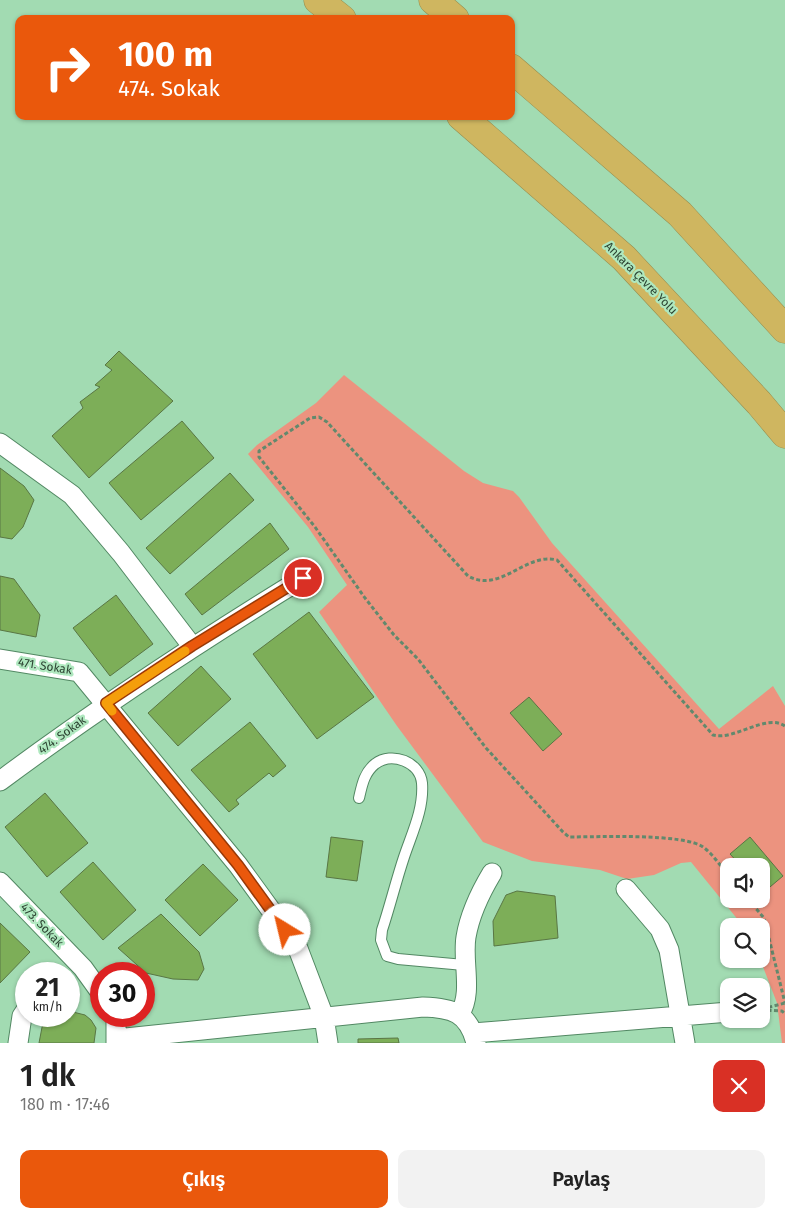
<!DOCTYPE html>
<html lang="tr">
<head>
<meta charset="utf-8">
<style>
	:root { --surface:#fff; --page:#f2f2f2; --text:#222; --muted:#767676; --accent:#ea580c }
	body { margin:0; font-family:"Fira Sans",sans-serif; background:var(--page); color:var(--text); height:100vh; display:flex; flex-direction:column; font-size:19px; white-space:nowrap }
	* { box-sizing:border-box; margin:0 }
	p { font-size:16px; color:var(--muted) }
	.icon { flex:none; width:28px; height:28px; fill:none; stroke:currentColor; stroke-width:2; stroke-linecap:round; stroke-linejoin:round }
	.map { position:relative; height:1043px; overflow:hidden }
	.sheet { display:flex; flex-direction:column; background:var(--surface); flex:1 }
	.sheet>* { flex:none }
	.banner { position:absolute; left:15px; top:15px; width:500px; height:105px; border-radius:10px; box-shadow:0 1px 4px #0004; background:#ea580c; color:#fff; overflow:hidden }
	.buttons { position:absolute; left:720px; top:858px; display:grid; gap:10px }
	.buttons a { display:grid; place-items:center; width:50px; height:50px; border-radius:10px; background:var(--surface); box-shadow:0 1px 4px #0004; font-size:25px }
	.speed { position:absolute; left:15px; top:962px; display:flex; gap:10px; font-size:25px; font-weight:700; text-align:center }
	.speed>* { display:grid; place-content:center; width:65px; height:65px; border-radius:50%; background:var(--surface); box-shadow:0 1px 4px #0004; line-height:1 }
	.speed small { font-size:12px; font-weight:400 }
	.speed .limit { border:8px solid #d22; background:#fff; color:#111 }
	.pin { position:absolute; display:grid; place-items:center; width:42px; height:42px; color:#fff; margin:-21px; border:2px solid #fff; border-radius:50%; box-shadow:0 1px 5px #0007 }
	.me { position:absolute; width:55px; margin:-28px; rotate:324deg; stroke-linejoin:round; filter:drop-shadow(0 0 4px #0008) }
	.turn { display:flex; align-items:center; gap:18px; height:105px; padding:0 20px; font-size:22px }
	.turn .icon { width:65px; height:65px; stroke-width:2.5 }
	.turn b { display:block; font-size:35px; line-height:42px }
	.round { display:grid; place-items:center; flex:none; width:52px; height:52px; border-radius:10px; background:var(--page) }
	.headline { display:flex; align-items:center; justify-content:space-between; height:85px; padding:0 20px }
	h1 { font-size:30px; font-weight:600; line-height:38px }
	.cta { display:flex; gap:10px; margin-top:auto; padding:10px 20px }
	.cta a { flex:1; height:58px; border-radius:10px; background:var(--accent); color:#fff; font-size:20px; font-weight:600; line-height:58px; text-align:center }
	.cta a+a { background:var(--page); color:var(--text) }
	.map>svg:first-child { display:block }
	.green { fill:#ec937f; fill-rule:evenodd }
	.building { fill:#7dae58; stroke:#597644 }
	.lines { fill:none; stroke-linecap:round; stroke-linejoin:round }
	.service-casing { stroke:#528863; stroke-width:12 }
	.minor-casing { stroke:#528863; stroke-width:21 }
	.motorway-casing { stroke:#968e50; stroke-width:29 }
	.path { stroke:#62896d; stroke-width:3; stroke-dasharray:4 2.5; stroke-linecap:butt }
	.service { stroke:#fff; stroke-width:10 }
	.minor { stroke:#fff; stroke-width:19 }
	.motorway { stroke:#cfb660; stroke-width:28 }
	.route-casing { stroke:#983908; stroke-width:12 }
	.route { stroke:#ea580c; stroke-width:9 }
	.slow { stroke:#f59e0b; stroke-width:9 }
	.labels { text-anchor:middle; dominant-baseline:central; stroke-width:4.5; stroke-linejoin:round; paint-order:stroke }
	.street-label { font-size:12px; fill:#2c4332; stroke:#afe8bf }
</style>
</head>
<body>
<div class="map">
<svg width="785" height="1043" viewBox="0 0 785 1043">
	<rect width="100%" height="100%" fill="#a2dbb2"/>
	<path class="green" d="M344,375L464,471L483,483L513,491L519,497L552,543L719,729L773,686L785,706V1043H782L777,1003L760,959L761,926H743L691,862L681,863L654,875L627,879L600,870L532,861L483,842L397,726L319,612L347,585L308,527L248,454L257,445L316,403ZM729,866H761V899H729Z"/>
	<path class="building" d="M119,351L173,401L89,478L52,436L83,408L80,402L100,387L95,385L112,370L105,365Z
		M182,421L214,458L141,520L109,483Z
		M0,468L24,486L34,500L23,527L12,539L0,537Z
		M230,473L254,500L170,574L146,548Z
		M270,523L289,549L202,615L185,594Z
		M0,576L14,579L40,615L36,637L0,630Z
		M116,595L153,644L110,676L73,628Z
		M309,612L374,697L317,739L253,654Z
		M201,666L231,699L178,746L148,713Z
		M529,697L562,734L543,751L510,713Z
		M250,722L286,766L273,777L269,773L236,800L239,804L229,812L191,770Z
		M45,793L88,843L47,877L5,827Z
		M331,837L363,841L357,881L326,877Z
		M750,837L783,876L764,892L761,890V866H741L730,854Z
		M93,862L136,910L103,940L60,892Z
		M203,864L238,900L200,936L165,900Z
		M517,891L555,896L558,938L494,946L493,921L506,895Z
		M161,914L199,952L204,969L198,980L173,979L146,973L118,948Z
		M0,923L30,952L0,983Z
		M69,1011L85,1015L91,1020L96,1028L94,1043H39L44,1017L69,1016Z
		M398,1038L399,1043H358V1039Z"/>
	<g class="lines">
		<g class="service-casing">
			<path id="service" d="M359,798C362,785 364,773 375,764C392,751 420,762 422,783C424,809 412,833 404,857C396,881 390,906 382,930L381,940L387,956L398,959L464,965"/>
		</g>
		<g class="minor-casing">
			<path id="minor" d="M0,443L72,495L121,553L192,646
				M0,659L79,672L238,865L297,946L324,1017L328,1043
				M0,781C98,708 199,642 303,578
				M0,882L83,968L101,993
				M626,889L660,929L669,950L685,1043
				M460,1013C473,993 462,961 466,937C470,913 480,893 492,873
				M116,1016V1043
				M473,1033L729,1012
				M116,1039L423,1007C452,1008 468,1012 476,1043
				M18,1043L22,1016L26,1010"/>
		</g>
		<g class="motorway-casing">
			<path id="motorway" d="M318,0L342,19
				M433,0L455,19
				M511,68L680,214L785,329
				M461,116L624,258L759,403L785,434"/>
		</g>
		<path class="path" d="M729,876C721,867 713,854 703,847C683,833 597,837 569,837L563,832L486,748L418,659L394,635L365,598L315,527L259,457V451L310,418L319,417L327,422L468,576C501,594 525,552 557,560L713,735C734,741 766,713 785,726
			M748,899L764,918L785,1003
			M762,1009L785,1003
			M761,1010L782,1011L785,1014"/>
		<use href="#service" class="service"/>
		<use href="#minor" class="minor"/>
		<use href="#motorway" class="motorway"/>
	</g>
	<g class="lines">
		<g class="route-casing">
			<path id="route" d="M285,930L238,865L106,703L192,646L303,578"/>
		</g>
		<use href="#route" class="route"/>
		<path class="slow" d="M112,711L106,703L185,651"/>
	</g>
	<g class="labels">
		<g class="street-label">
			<text transform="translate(641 278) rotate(45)">Ankara Çevre Yolu</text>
			<text transform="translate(45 666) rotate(9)">471. Sokak</text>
			<text transform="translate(62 735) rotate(-36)">474. Sokak</text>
			<text transform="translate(42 925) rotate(46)">473. Sokak</text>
		</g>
	</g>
</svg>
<div class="buttons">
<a><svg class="icon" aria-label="sound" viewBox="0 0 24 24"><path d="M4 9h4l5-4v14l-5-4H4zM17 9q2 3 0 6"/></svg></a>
<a><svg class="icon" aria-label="search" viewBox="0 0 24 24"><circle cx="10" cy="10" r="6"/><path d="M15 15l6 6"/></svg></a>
<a><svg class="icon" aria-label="layers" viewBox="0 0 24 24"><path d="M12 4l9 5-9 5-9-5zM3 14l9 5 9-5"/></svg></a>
</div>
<div class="speed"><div>21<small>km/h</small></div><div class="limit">30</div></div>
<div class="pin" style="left:303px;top:578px;background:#d93025"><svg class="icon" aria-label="arrive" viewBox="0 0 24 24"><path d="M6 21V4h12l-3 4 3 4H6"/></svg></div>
<svg class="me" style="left:285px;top:930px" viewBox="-20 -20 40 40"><circle r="19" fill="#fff"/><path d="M0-13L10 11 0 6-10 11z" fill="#ea580c"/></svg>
<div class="banner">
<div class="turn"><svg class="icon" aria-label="right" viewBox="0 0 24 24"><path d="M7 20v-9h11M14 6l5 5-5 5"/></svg><div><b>100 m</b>474. Sokak</div></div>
</div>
</div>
<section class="sheet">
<div class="headline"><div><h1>1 dk</h1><p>180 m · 17:46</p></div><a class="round" style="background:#d93025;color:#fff"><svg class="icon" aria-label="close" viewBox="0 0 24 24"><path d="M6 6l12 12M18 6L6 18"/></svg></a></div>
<div class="cta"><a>Çıkış</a><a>Paylaş</a></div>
</section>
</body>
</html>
